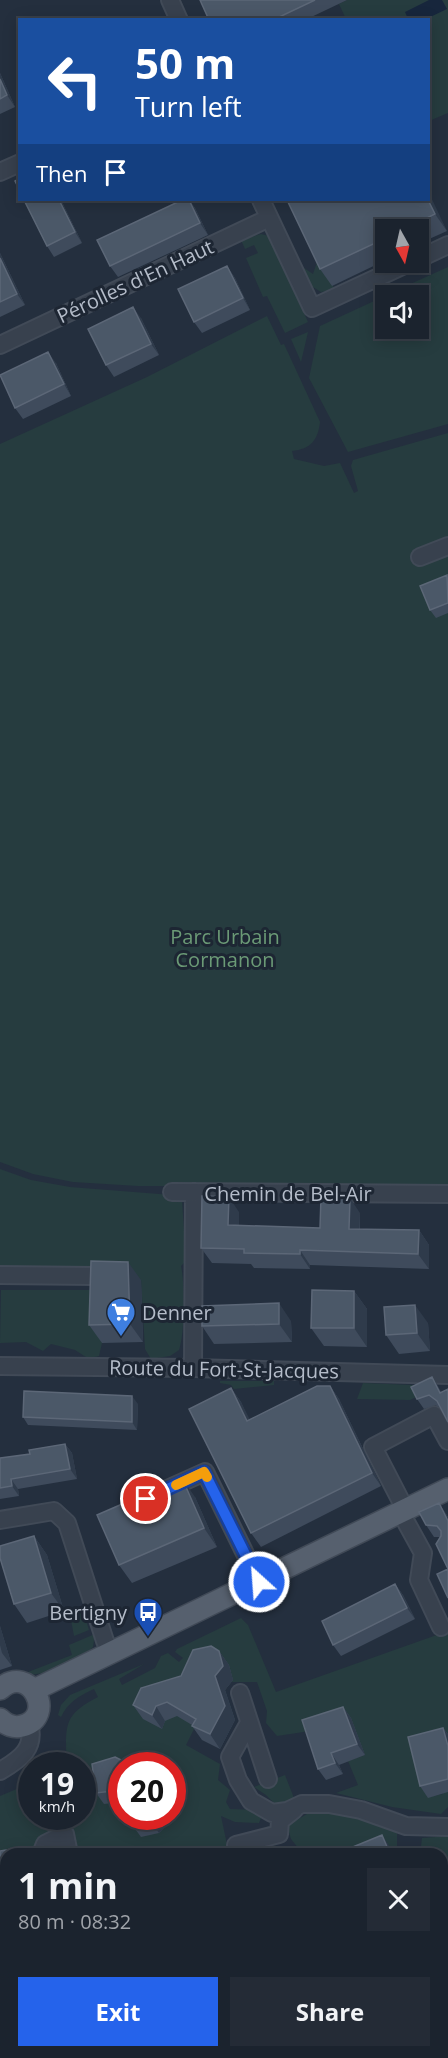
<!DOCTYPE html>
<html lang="en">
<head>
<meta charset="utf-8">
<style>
	:root { --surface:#1b232e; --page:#242b36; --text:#f1f3f6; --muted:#a0a4aa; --line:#39404a; --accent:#2563eb }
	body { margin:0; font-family:"Open Sans",sans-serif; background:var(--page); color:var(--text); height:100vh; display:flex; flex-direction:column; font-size:22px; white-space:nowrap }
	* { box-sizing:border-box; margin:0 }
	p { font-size:20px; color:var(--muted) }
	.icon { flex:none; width:33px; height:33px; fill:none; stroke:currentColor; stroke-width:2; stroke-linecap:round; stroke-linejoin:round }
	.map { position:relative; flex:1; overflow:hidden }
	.sheet { position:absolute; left:0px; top:1848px; width:448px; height:210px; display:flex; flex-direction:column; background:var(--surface); border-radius:18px 18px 0 0; box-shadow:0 3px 15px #0003,0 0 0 2px var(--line) }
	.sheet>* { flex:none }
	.hud { position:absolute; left:18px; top:18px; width:412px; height:183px; border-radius:0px; box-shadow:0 3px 15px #0003,0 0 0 2px var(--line); background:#1a4fa0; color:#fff; overflow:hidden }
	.needle { width:39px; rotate:172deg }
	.controls { position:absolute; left:375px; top:219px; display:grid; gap:12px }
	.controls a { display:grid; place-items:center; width:54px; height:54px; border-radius:0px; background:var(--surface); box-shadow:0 3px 15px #0003,0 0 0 2px var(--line); font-size:30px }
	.speed { position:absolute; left:18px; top:1752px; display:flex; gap:12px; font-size:30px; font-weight:700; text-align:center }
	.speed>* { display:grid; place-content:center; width:78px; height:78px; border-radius:50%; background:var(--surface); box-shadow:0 3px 15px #0003,0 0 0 2px var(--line); line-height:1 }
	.speed small { font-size:15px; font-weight:400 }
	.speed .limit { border:9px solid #d22; background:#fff; color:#111 }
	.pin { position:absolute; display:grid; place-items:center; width:51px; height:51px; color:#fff; margin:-26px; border:3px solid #fff; border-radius:50%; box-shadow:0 2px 6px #0007 }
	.me { position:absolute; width:66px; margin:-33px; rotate:334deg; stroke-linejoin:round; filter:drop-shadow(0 0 4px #0008) }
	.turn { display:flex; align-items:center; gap:21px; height:126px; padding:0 18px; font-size:27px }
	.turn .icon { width:78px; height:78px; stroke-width:2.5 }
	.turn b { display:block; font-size:42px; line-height:51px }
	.then { display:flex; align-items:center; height:57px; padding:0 18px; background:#0003; gap:12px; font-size:22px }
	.round { display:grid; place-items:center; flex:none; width:63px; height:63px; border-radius:0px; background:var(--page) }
	.headline { display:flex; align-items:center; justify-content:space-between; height:102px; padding:0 18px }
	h1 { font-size:36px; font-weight:700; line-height:45px }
	.action { display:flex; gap:12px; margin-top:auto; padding:12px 18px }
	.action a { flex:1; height:69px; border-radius:0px; background:var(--accent); color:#fff; font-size:24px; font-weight:700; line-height:69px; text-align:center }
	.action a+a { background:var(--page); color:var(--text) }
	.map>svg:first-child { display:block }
	.green { fill:#263c3f; fill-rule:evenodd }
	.water { fill:#17263c }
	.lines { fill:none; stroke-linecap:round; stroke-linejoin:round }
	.minor-casing { stroke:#414a57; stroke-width:20 }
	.major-casing { stroke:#414a57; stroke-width:24 }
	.minor { stroke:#38414e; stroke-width:16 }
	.major { stroke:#56606e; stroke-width:21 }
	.wall { fill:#3f4b5c }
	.shaded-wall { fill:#2f3b4b }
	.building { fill:#4b5868; stroke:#5c6777; stroke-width:1.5 }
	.route-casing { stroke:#184099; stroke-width:15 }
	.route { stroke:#2563eb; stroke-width:10 }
	.slow { stroke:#f59e0b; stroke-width:10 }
	.labels { text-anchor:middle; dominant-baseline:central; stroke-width:6; stroke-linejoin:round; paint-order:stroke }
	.street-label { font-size:20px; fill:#b4bcc9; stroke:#1d2633 }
	.park-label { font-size:20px; fill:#6b9a76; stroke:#1d2633 }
	.poi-label { font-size:20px; fill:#b4bcc9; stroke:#1d2633; text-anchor:start }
</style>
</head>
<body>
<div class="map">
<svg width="448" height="2058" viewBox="0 0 448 2058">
	<rect width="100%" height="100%" fill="#242f3e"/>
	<path class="green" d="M347,0H448V113L429,121V20L346,19L339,4Z
		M304,224L335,290L321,292L308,284L301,266L313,274L318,259L300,226Z
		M261,234L269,236L308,322L285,333L267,296L263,297L246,258L258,253L254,245L245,249L241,240Z
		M448,267V424L348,452L309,378L320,326L385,296L386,328H418V296L386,295Z
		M267,316L281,345L284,344L320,422C318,440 311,449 292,451L294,459L324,466L340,463L354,493L358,491L351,466L353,460L448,433V1186H138L73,1182L33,1174L0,1162V444L147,377Z
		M308,332L301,362L291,339Z
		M0,1169L31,1180L70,1187L172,1195L182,1200L186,1261L181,1266C185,1283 185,1333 179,1350L170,1356L151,1359L145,1349L141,1280H102L0,1267Z
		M1,1290H92L102,1343L99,1356L89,1359L75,1350L51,1344L43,1351L26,1342L0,1343Z
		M220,1381H274V1385L234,1389L231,1385L220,1383Z
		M363,1383L438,1386L410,1400L357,1399Z
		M82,1607L89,1630L74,1636L70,1615Z
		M241,1618L248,1625L276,1692L448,1631V1733L428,1797L443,1794L441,1783L448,1782V1807L441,1814L392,1807L336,1793L358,1785L348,1761L365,1755L310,1731L277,1736L266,1723L267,1711L257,1682H231L225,1690L235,1720L195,1727L186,1745L220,1764L218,1780L230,1790L226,1802L230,1809L258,1810L263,1813L259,1823L235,1822L221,1816L229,1854H75L69,1817L82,1816V1766L66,1765C67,1728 60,1716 98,1697L94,1689C79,1696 68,1702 61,1717L58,1715L61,1705L70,1695L144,1664L119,1679L122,1685L155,1668L161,1656L168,1653L179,1662L183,1658L175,1652L177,1649ZM122,1766H172V1816H122Z
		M95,1634L93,1647L88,1652L43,1673L30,1675L28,1672L72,1655L69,1645Z
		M285,1775L294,1798L281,1810L266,1795L254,1787Z
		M31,1783L32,1816L59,1817L64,1854H6L0,1875V1796Z
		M337,1812L397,1828V1854H303L291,1839L287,1826L307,1814Z
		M448,1836V1883L446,1877H443L442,1854H420L422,1838Z
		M448,1895V2058H159L157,2052H442V1897Z
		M63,2052H103L104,2058H64Z"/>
	<path class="water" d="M429,0H442L447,9L426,19H408L405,12Z"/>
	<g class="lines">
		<g class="minor-casing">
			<path id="minor" d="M170,0L179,20
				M0,172L20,163
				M261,200L312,308L411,262
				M418,259L448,245
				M0,345L269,218
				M420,557L448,546
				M172,1192L448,1194
				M0,1275L94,1276
				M0,1366L193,1368L448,1375
				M193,1368L194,1192
				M165,1490L205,1472L259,1582
				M406,1511L373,1447L434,1415L448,1441
				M401,1513L423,1553L419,1580L441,1627
				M0,1520L54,1511L67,1523L105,1641L112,1653
				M240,1693L268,1779
				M249,1723L230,1757L238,1780L251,1801L272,1813L287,1811L302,1804H329L361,1810L406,1826L448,1827
				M0,1771C21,1759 36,1748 29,1723
				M236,1845L279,1834L280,1821L294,1810
				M41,1854L45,1844L65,1834L69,1854
				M109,2052L111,2058"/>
		</g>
		<g class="major-casing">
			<path id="major" d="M0,1689C30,1662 58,1717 22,1726C14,1728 6,1725 0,1719
				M34,1690L448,1489"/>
		</g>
		<use href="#minor" class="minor"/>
		<use href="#major" class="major"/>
	</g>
	<path class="wall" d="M200,0H347L305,20H209Z
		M0,73L15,107L0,114Z
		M61,200L82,243L54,257L47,246Z
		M182,200H189L195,208L208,235L118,277L110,266Z
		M429,200L447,231L418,244V230H386V260L332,286L320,269Z
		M0,253L25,305L0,317Z
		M227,266L235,278L250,310L202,333L194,322Z
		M141,318L159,355L114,377L106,365Z
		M56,363L71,396L23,419L15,408Z
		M448,576V613L436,618L430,610Z
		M239,1212V1226L320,1228L360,1213V1229L419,1230L429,1245V1269L310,1265V1269L254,1268L251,1264L212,1263L201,1248Z
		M141,1280L143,1342L102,1343L89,1325Z
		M354,1291L367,1309V1347L324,1346L311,1328Z
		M291,1321L292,1342L214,1344L202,1326Z
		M428,1323L430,1351L399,1354L386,1335Z
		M432,1377L441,1392V1408L435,1405L424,1409L417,1399Z
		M330,1386L339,1399L381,1486L261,1547L251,1533L231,1388L241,1402L249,1420Z
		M138,1404L137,1430L28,1425L23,1417Z
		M65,1444L72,1453L77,1479L18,1489L19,1496L0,1499V1458L30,1454Z
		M195,1497L217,1547L132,1583L119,1565Z
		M439,1503L448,1517V1598V1569L441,1537H434L426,1525Z
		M34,1536L47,1555L64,1611L27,1623L14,1604Z
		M395,1584L403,1595L415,1619L341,1656L333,1645Z
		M0,1626L12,1666L0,1670Z
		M219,1651L229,1665L233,1680L225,1690L235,1720L220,1749L202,1740L192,1726V1725L177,1716L165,1721L162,1729L143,1719L133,1705L181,1676Z
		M343,1707L351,1718L365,1755L339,1765L343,1774L326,1780L318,1769Z
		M443,1728L448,1734V1792L428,1798L420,1786Z
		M122,1766V1802L104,1804L96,1793Z
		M130,1816H165L169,1823L159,1833L141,1837L133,1826Z
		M18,1848L22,1854H6V2052H72L76,2058H0V2003H2L0,1991V1851Z
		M129,2052H156L158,2058H131Z"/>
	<path class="shaded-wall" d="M0,73L15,107L7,95L0,79Z
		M429,193L447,231L435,214L428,200Z
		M59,200H61L82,243L75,232Z
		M189,200L195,208L208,235L200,223Z
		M0,253L25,305L17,294L0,258Z
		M227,266L235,278L250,310L243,298Z
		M133,307L141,318L159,355L151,344Z
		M48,352L56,363L71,396L64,384Z
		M229,1197L239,1212V1240L228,1225Z
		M350,1198L360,1213L359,1244L349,1229Z
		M419,1230L429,1245V1269L418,1254Z
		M300,1250L310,1265V1269L300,1254Z
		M128,1262L141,1280L143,1342L130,1324Z
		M354,1291L367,1309V1347L354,1328Z
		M279,1303L291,1321L292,1342L279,1324Z
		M415,1305L428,1323L430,1351L417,1333Z
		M432,1377L438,1386L446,1402L440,1393Z
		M330,1386L339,1399L381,1486L372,1473Z
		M231,1388L241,1402L257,1434L247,1421Z
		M132,1396L138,1404L137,1430L132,1422Z
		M65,1444L72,1453L77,1479L70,1469Z
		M182,1478L195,1497L217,1547L204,1528Z
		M11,1479L18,1489L19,1496L12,1486Z
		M439,1503L448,1517V1521Z
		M34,1536L47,1555L64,1611L51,1593Z
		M395,1584L403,1595L415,1619L407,1608Z
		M0,1626L12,1666L2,1653L0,1645Z
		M219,1651L229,1665L233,1680L225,1690L235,1720L220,1749L210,1734L215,1676Z
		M156,1706L165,1721L162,1729L152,1715Z
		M343,1707L351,1718L365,1755L357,1744Z
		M443,1728L448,1734V1746Z
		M331,1753L339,1765L343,1774L335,1763Z
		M156,1816H165L169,1823L159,1833L151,1822Z
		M382,1835L390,1847L393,1854H390Z
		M71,2052H72L76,2058H72Z
		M153,2052H156L158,2058H156Z"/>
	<path class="building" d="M200,0H315L273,20H209Z
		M0,79L7,95L0,99Z
		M20,178V191L15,181Z
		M24,200H59L75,232L47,246Z
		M182,200H189L200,223L110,266L97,240Z
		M287,200H428L435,214L403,230H386V238L320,269Z
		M0,258L17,294L0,302Z
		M227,266L243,298L194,322L178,289Z
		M133,307L151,344L106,365L88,329Z
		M48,352L64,384L15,408L0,375Z
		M447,575L448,603L430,610L420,586Z
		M202,1196L229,1197L228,1225L320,1228L321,1197L350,1198L349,1229L419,1230L418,1254L300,1250V1254L244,1253V1249L201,1248Z
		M91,1261L128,1262L130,1324L89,1325Z
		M312,1290L354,1291V1328H311Z
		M279,1303V1324L202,1326V1306Z
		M415,1305L417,1333L386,1335L384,1307Z
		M432,1377L440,1393L448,1389V1422L437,1401L429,1395L417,1399L411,1387Z
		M317,1386H330L372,1473L251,1533L189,1409L231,1388L247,1421Z
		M24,1391L132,1396V1422L23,1417Z
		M65,1444L70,1469L11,1479L12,1486L0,1488V1458L30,1454L29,1450Z
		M182,1478L204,1528L119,1565L97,1515Z
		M439,1503L448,1521V1598L437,1574L448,1569L436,1544L441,1536V1531L437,1526L426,1525L419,1512Z
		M34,1536L51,1593L14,1604L0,1558V1546Z
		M395,1584L407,1608L333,1645L322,1621Z
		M211,1646L219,1651L223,1666L215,1676L225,1706L210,1734L192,1726L196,1719L167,1702L156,1706L152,1715L133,1705L141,1688L181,1676L193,1650Z
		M343,1707L357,1744L331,1753L335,1763L318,1769L302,1720Z
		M443,1728L448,1746V1779L420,1786L408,1737Z
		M115,1757L133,1766H122V1791L121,1790L96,1793L92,1764Z
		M130,1816H156L151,1822L133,1826Z
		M382,1835L390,1854H350L348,1849Z
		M18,1848L19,1854H6V2040L0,2041V2003H2L0,1991V1851Z
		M15,2052H71L72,2058H37V2056L33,2057L32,2053L16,2055Z
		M129,2052H153L154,2055L143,2058H131Z"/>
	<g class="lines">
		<g class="route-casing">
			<path id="route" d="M146,1499L204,1472L259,1582"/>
		</g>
		<use href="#route" class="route"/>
		<path class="slow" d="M176,1485L204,1472L207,1477"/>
	</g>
	<defs>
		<g id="supermarket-pin" transform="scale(1.5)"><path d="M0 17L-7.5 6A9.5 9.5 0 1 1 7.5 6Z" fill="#3f7fe0" stroke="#1d2633"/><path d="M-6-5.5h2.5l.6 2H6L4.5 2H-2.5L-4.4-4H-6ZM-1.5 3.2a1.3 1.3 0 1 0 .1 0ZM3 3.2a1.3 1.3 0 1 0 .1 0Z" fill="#fff"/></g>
		<g id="bus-pin" transform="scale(1.5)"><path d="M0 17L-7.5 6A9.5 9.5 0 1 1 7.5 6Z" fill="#1a4fb4" stroke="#1d2633"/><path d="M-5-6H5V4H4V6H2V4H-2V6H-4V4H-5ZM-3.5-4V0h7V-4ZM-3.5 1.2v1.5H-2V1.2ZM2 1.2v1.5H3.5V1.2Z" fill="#fff"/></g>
	</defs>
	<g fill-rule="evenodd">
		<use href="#supermarket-pin" x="121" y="1312"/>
		<use href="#bus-pin" x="148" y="1612"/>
	</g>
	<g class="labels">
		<g class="street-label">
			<text transform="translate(135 281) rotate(-25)">Pérolles d'En Haut</text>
			<text x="288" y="1193">Chemin de Bel-Air</text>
			<text transform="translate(224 1369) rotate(1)">Route du Fort-St-Jacques</text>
		</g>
		<g class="park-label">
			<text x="225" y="936">Parc Urbain<tspan x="225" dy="23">Cormanon</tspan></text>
		</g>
		<g class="poi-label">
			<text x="142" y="1312">Denner</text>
			<text x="127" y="1612" text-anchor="end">Bertigny</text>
		</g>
	</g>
</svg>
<div class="controls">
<a><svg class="needle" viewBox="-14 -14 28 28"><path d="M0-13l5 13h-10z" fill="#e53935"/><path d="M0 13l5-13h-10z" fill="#a0a4aa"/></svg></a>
<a><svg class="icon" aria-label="sound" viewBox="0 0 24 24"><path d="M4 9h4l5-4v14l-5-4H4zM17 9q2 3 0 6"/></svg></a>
</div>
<div class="speed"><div>19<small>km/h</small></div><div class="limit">20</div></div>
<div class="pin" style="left:146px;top:1499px;background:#d93025"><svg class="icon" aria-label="arrive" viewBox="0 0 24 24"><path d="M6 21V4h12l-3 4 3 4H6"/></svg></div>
<svg class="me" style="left:259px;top:1582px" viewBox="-20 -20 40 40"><circle r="17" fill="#2563eb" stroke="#fff" stroke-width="3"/><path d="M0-11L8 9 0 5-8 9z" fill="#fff"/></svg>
<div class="hud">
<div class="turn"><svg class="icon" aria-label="left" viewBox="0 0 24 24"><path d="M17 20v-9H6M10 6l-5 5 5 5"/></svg><div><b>50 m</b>Turn left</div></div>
<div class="then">Then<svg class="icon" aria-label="arrive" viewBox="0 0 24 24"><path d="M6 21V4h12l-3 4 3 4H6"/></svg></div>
</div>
<section class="sheet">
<div class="headline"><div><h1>1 min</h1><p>80 m · 08:32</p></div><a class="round"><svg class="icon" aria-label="close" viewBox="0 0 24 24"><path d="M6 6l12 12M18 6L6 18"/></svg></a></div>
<div class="action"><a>Exit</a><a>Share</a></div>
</section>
</div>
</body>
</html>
